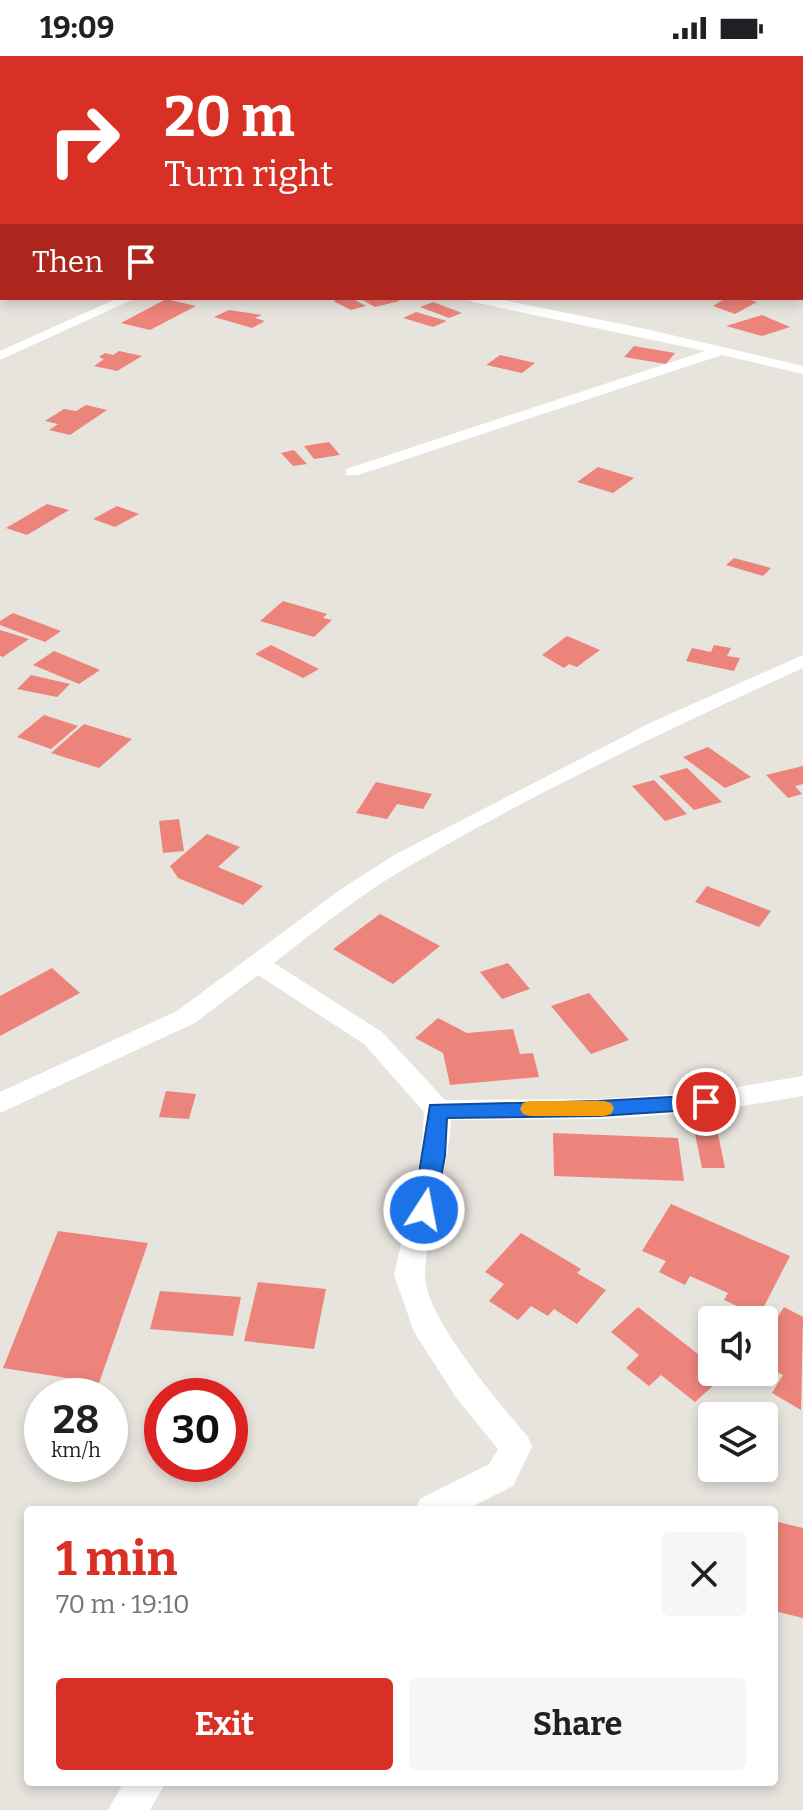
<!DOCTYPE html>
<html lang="en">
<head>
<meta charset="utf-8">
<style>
	:root { --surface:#fff; --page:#f6f6f6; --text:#202124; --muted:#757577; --accent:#d93025 }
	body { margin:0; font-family:Bitter,serif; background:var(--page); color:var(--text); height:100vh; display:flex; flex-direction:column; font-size:30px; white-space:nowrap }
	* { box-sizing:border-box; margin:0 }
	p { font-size:26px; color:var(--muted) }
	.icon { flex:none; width:44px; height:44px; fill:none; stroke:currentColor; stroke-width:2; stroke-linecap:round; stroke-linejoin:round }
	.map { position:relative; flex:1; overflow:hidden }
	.drawer { position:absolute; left:24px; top:1450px; width:754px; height:280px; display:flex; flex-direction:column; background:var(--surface); border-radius:8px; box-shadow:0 4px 12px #0003 }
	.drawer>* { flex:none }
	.hud { position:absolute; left:0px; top:0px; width:804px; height:244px; box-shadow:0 4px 12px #0003; background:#d93025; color:#fff; overflow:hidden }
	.controls { position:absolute; left:698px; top:1250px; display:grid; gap:16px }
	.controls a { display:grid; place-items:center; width:80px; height:80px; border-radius:8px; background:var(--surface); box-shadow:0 4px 12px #0003; font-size:40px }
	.speed { position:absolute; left:24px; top:1322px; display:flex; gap:16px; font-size:40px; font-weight:700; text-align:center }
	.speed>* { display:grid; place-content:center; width:104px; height:104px; border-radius:50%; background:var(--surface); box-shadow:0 4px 12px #0003; line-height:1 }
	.speed small { font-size:20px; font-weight:400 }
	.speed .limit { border:12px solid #d22; background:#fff; color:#111 }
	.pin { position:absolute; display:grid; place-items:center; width:68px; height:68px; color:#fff; margin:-34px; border:4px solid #fff; border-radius:50%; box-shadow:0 2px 8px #0007 }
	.me { position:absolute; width:88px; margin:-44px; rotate:11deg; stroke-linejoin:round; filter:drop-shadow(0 0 6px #0008) }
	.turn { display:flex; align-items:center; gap:28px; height:168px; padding:0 32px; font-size:36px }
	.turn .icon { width:104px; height:104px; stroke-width:2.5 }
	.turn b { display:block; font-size:56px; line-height:68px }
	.then { display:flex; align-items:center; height:76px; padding:0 32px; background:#0003; gap:16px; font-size:30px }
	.round { display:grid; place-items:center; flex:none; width:84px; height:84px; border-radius:8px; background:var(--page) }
	.head { display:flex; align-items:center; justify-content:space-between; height:136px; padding:0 32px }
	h1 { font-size:48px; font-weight:700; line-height:60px; color:var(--accent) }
	.primary-button { display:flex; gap:16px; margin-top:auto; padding:16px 32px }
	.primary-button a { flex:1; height:92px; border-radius:8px; background:var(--accent); color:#fff; font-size:32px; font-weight:700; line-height:92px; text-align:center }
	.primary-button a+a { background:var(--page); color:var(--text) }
	.status { display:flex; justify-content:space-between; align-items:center; height:56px; padding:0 40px; background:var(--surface); direction:ltr }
	.status svg { height:22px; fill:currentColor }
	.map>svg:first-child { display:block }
	.building { fill:#ec847c }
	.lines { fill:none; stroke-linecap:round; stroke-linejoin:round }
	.street { fill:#fff; fill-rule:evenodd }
	.route { fill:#1a73e8; stroke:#114b97; stroke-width:2 }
	.slow { fill:#f59e0b }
</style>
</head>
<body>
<div class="status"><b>19:09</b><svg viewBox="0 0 49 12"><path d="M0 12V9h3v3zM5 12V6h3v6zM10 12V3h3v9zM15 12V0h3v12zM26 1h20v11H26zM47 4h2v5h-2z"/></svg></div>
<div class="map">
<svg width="803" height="1754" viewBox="0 0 803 1754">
	<rect width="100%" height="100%" fill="#e7e3dd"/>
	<path class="building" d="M343,242H351L366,250L351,254L333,245Z
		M359,242H394L400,245L375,251Z
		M726,242H744L757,246L735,258L713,250Z
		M166,243L196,250L150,274L121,267Z
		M433,246L462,257L449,262L420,251Z
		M229,254L262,259L255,262L265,265L252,272L214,261Z
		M416,256L447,265L433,271L403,262Z
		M762,259L790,271L762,280L726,270Z
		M634,290L675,297L666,308L624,301Z
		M119,295L142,300L117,315L94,310L104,303L99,301L105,297L113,299Z
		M500,299L535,307L522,317L486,309Z
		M86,349L107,354L70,379L49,374L58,368L45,365L64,353L76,355Z
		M329,386L340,399L314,403L304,390Z
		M294,394L307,408L293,410L281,397Z
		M598,411L634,422L613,437L577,426Z
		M47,448L69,454L27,479L6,472Z
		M117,450L139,458L115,471L93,463Z
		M734,502L771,512L763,520L726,509Z
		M283,545L327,558L323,562L332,564L314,581L260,565Z
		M13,557L61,575L45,586L0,569V565Z
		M0,574L29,583L3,601L0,600Z
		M567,580L600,594L577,611L569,608L564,612L542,599Z
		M271,589L319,613L303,622L255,598Z
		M714,589L731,592L727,600L740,602L734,615L686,605L692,592L711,596Z
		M54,595L100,614L79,628L33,609Z
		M31,619L70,628L57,641L17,633Z
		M44,659L78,670L51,693L17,681Z
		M84,668L132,683L99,712L51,697Z
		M708,691L751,721L725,732L683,701Z
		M803,710V728L795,730L802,738L788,742L766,719Z
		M687,712L722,746L694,754L659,720Z
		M654,724L687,758L665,765L632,730Z
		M376,726L432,738L423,753L397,748L387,763L356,757Z
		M179,763L184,795L163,797L159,765Z
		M207,778L240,791L218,811L263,830L243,849L178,822L170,810Z
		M707,830L771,855L759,871L695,846Z
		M380,858L440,890L393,928L333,893Z
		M508,907L530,933L502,943L480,916Z
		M52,912L80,937L0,980V940Z
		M589,937L629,984L591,998L551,950Z
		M438,962L467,977L513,973L520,998L533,997L539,1021L450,1029L443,997L415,982Z
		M166,1035L196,1038L189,1063L159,1061Z
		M693,1068H716L725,1112H702Z
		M553,1077L678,1082L684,1125L554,1120Z
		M671,1148L790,1200L759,1260L724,1244L728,1237L690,1220L685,1229L659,1216L666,1205L642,1195Z
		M58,1175L148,1187L99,1327L3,1312Z
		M521,1177L581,1213L577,1217L606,1234L577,1268L554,1253L548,1260L531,1250L518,1264L489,1245L504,1228L485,1216Z
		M258,1226L326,1233L314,1293L244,1285Z
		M160,1235L241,1241L233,1280L150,1273Z
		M638,1251L712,1309V1316L725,1319L695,1346L661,1319L649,1330L626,1312L639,1299L611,1276Z
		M784,1251L803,1261L801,1354L772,1337L783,1319L764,1309V1282Z
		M774,1465L803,1472V1562L774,1555Z"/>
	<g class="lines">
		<path class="street" d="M255,0H265L267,2H257Z
			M0,9H2V15H0Z
			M118,242H136L0,304V295Z
			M466,242H493L646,273L803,310V318L722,299L358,419H346V413L705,295L473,246Z
			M803,599V612C671,672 538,735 413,808C363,836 319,872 274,907L382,976L445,1044L599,1043L706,1036L803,1020V1040L706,1056L599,1063L451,1064C448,1116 429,1164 425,1216C421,1257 500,1348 528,1381L532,1391L513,1430L465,1454H415L420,1443L489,1408L498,1393L457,1343L414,1276L394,1219L421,1100L424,1056L364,988L258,919L195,967L0,1057V1036L177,955L341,833L396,798L652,666Z
			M124,1726H166L150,1754H108Z"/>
	</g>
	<path class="route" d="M706,1039L713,1041L716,1046L713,1051L706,1053L599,1060L447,1062L445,1100L435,1154L432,1160L424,1163L416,1160L413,1154L430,1049L599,1045Z"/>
	<path class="slow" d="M530,1045H604L611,1047L614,1052L611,1058L604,1060H530L523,1058L520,1053L523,1047Z"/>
</svg>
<div class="controls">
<a><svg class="icon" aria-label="sound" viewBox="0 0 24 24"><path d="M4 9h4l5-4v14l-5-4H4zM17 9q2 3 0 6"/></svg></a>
<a><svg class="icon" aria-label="layers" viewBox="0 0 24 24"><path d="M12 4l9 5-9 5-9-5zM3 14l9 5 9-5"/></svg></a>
</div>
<div class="speed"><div>28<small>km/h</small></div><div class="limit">30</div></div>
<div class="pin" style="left:706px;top:1046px;background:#d93025"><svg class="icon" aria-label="arrive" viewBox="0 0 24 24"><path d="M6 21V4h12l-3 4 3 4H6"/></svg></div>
<svg class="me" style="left:424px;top:1154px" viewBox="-20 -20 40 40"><circle r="17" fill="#1a73e8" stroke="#fff" stroke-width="3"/><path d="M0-11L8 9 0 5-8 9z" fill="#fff"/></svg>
<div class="hud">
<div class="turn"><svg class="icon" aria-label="right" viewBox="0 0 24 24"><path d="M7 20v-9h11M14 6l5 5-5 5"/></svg><div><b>20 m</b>Turn right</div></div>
<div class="then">Then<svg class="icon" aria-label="arrive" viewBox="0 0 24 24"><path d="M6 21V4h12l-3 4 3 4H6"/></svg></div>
</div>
<section class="drawer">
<div class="head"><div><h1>1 min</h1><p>70 m · 19:10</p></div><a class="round"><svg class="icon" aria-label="close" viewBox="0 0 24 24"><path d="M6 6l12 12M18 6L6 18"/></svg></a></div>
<div class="primary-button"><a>Exit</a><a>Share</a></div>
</section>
</div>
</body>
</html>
